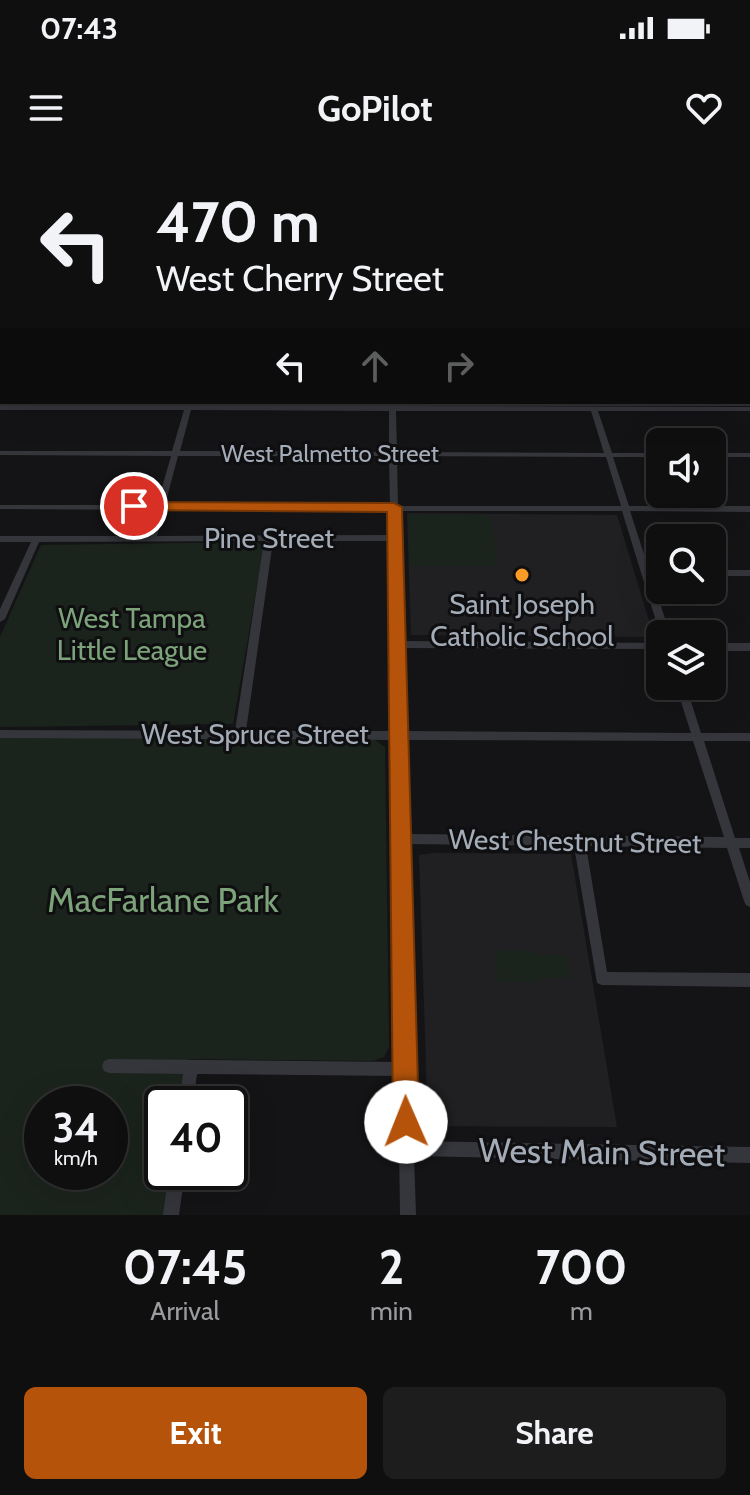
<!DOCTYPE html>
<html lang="en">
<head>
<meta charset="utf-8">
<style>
	:root { --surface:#0f0f10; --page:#1d1d1e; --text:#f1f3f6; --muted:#9b9c9f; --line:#2f2f30; --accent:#b45309 }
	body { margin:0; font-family:Cabin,sans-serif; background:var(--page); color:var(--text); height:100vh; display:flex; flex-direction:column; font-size:30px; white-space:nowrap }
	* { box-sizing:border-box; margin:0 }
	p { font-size:26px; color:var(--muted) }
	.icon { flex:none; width:44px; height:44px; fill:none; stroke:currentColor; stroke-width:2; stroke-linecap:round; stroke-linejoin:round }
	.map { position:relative; height:1055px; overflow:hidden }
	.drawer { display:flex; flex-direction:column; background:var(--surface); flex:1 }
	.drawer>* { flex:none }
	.guide { position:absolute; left:0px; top:0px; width:750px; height:244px; box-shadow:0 8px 32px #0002,0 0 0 2px var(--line); background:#0f0f10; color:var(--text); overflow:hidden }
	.buttons { position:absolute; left:646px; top:268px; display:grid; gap:16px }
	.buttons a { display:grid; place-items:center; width:80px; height:80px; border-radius:12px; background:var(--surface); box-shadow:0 8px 32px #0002,0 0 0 2px var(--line); font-size:40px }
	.speed { position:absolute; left:24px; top:926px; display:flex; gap:16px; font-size:40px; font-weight:700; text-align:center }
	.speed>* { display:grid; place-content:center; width:104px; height:104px; border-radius:50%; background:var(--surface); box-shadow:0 8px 32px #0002,0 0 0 2px var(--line); line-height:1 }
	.speed small { font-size:20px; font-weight:400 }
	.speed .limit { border:4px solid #111; border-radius:12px; background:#fff; color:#111 }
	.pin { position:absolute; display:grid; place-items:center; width:68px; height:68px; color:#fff; margin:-34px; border:4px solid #fff; border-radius:50%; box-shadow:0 2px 8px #0007 }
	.me { position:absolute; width:88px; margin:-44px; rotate:359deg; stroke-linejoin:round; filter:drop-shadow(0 0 6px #0008) }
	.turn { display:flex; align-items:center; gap:28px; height:168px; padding:0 24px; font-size:36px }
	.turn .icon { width:104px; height:104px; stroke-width:2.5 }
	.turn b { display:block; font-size:56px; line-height:68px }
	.lanes { display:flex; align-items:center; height:76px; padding:0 24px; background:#0003; justify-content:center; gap:40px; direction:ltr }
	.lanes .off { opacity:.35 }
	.eta { display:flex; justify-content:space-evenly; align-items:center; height:136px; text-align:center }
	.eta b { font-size:48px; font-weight:800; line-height:56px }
	.button { display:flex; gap:16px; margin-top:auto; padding:16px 24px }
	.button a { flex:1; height:92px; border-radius:12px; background:var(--accent); color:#fff; font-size:32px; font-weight:800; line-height:92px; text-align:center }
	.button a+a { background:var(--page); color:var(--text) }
	.status { display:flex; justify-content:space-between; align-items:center; height:56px; padding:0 40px; background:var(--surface); direction:ltr }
	.status svg { height:22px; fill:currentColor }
	header { display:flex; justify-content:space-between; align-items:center; height:104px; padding:0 24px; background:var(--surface); font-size:36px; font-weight:800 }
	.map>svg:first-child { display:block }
	.built { fill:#202023 }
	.green { fill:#1b241c; fill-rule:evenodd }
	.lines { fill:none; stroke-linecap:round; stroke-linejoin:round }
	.minor { fill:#34363b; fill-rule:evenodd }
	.major { fill:#50535a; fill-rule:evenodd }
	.route { fill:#b45309; stroke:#753606; stroke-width:2 }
	.poi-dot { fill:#fc9b25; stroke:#0f0f11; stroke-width:3 }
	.labels { text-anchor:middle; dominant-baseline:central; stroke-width:6; stroke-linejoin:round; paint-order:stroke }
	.far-street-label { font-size:24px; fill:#a4acb7; stroke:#0f0f11 }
	.street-label { font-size:28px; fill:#a4acb7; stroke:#0f0f11 }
	.poi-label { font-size:28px; fill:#a4acb7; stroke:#0f0f11 }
	.park-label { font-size:28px; fill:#7ca37a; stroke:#0f0f11 }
	.near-park-label { font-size:34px; fill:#7ca37a; stroke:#0f0f11 }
	.near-street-label { font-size:34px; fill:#a4acb7; stroke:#0f0f11 }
</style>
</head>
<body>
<div class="status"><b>07:43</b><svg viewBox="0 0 49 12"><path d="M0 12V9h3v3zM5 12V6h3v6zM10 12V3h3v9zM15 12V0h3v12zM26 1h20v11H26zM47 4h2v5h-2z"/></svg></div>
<header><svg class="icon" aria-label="menu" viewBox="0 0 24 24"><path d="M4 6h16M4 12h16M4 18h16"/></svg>GoPilot<svg class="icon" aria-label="heart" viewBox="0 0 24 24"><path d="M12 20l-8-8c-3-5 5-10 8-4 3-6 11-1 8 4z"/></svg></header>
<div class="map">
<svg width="750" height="1055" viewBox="0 0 750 1055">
	<rect width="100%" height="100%" fill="#141416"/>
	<path class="built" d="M407,353L617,355L654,477L411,475Z
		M434,693L571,694L617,967L428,966L419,695Z"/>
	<path class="green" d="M408,355H491L498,406H410Z
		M256,382L264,386L233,564L0,567V477L41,385Z
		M0,577L375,580L385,587L389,887L384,897L373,901L189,899L182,944H162V1012H171L165,1055H0ZM42,944H110V1012H42Z
		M495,791H536L537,795H563L567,797L570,818H540V822H498Z"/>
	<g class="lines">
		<path class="minor" d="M9,0H13L11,2H7Z
			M135,0H139L138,2H134Z
			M262,0H266L265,2H261Z
			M388,0H392V2H388Z
			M514,0H518L519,2H515Z
			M642,0H646L647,2H643Z
			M748,3H750V5H748Z
			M0,8H2V12H0Z
			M0,20H2V22H0Z
			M748,21H750V23H748Z
			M0,39H2V41H0Z
			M748,40H750V42H748Z
			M0,60H2V64H0Z
			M748,60H750V64H748Z
			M0,108H2V112H0Z
			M748,109H750V113H748Z
			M0,133H2V137H0Z
			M748,137H750V141H748Z
			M0,161H2V165H0Z
			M748,166L750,167V173L748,172Z
			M0,192H2V196H0Z
			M748,197H750V201H748Z
			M0,219H2V227H0Z
			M389,242H395L396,246L750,247V251H598L612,293H660V297H613L629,346H750V352L630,351L670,474H660L622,351H398L401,481L660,483V489L402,488L404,571L691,573L676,526H686L701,573H750V581H704L735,678H750V688H739L750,722V747L746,745L744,741L727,688L586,686L607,812L750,813V827L602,825L597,823L574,686L407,684L414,981L750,987V1003L414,996L416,1055H400L398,916L197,914L193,944H179L183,914L109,913L104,911L102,906L104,901L109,899L398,902L393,580L0,578V570L235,571L264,381L39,382L5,459L0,462V449L31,382H0V376H148L156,350L0,349V345H157L171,296L0,295V291H172L184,250H0V246H389ZM191,250L389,251V292L180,291ZM396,251H591L604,293L397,292ZM178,296H389L390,346L165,345ZM397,296L606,297L621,346H398ZM164,350L390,351V375L157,376ZM273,381H391L393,571H246ZM404,580L693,581L724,677L406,674Z
			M712,293H750V297H712Z
			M712,410H750V416H712Z
			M712,483H750V491H712Z
			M169,1012H185L179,1055H163Z"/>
		<path class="major" d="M748,84H750V88H748Z
			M0,85H2V89H0Z"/>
	</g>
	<path class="route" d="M134,342L394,343L402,347L419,962L415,971L406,975L397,971L393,962L387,352L129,350L127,346Z"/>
	<circle class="poi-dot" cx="522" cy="415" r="8"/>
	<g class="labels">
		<g class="far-street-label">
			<text x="330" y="293">West Palmetto Street</text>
		</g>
		<g class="street-label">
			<text x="269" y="378">Pine Street</text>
			<text x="255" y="574">West Spruce Street</text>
			<text transform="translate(575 681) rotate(1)">West Chestnut Street</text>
		</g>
		<g class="poi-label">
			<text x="522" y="444">Saint Joseph<tspan x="522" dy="32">Catholic School</tspan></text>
		</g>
		<g class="park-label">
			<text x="132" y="458">West Tampa<tspan x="132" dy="32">Little League</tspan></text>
		</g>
		<g class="near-park-label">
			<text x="163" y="740">MacFarlane Park</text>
		</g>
		<g class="near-street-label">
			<text transform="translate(602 992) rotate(1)">West Main Street</text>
		</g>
	</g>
</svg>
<div class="buttons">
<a><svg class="icon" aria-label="sound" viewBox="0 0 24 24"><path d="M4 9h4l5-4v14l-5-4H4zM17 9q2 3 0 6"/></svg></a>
<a><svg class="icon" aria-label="search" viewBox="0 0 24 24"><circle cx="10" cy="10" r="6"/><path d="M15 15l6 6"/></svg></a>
<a><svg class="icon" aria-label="layers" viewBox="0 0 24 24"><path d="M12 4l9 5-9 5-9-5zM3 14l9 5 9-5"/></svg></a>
</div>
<div class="speed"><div>34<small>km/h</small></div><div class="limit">40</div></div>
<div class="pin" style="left:134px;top:346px;background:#d93025"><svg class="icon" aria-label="arrive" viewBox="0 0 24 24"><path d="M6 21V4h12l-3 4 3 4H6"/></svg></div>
<svg class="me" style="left:406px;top:962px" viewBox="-20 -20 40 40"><circle r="19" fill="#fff"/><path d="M0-13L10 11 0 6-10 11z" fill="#b45309"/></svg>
<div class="guide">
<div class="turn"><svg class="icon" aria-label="left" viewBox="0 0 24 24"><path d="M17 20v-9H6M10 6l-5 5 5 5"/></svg><div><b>470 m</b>West Cherry Street</div></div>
<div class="lanes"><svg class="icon" aria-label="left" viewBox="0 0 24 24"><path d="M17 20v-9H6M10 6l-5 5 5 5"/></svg><svg class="icon off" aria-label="ahead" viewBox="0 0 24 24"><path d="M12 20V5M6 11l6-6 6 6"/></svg><svg class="icon off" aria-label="right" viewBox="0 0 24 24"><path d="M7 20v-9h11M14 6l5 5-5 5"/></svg></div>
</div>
</div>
<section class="drawer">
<div class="eta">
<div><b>07:45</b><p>Arrival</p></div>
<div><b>2</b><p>min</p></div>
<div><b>700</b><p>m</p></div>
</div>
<div class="button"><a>Exit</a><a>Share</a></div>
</section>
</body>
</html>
